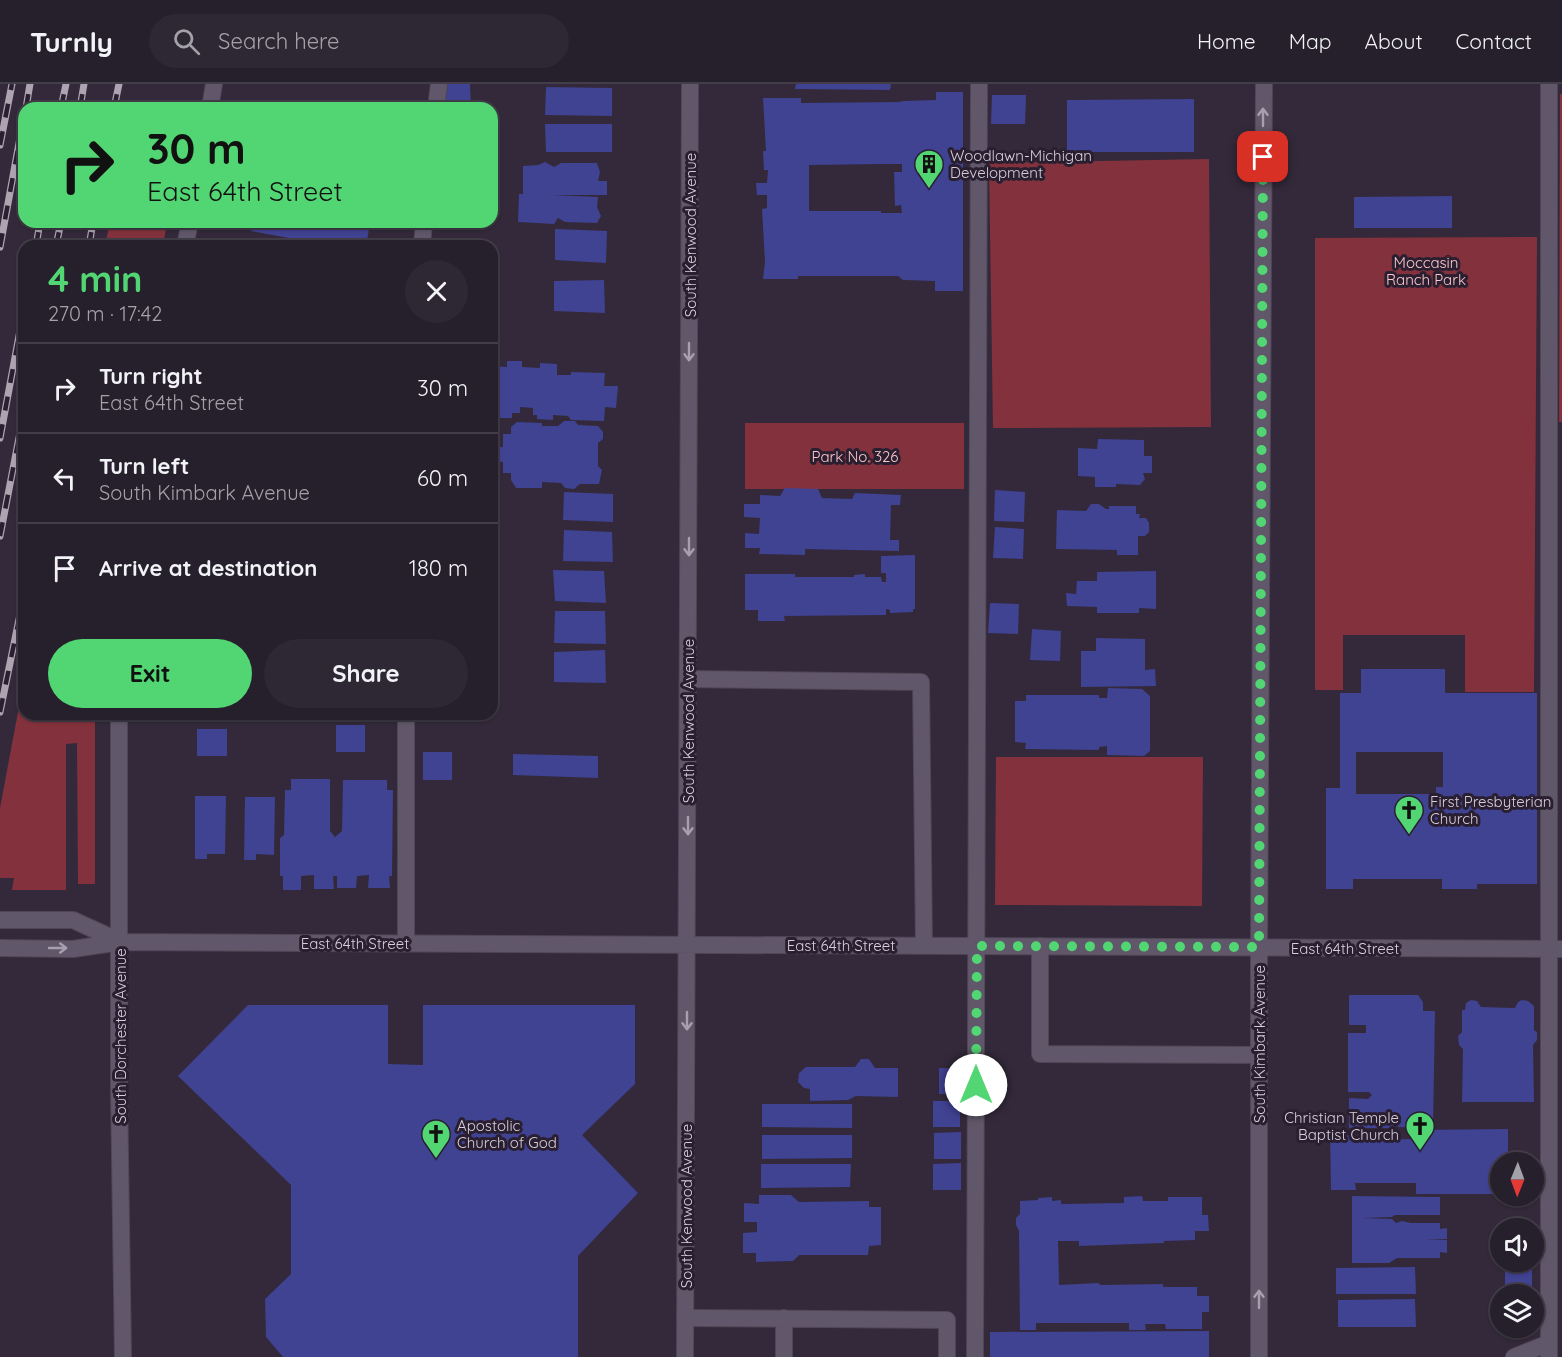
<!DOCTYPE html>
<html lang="en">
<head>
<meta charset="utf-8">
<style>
	:root { --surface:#261f2c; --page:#2e2734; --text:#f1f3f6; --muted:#a4a2a9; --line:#423d48; --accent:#52d673 }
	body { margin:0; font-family:Quicksand,sans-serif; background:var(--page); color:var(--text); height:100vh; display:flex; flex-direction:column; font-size:22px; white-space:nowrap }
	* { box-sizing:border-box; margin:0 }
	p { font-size:20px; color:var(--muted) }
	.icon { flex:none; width:33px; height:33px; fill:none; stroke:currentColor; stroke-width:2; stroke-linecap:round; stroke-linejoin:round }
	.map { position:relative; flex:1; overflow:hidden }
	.details { position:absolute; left:18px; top:156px; width:480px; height:480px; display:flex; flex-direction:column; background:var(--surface); border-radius:18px; box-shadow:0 2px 4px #0004,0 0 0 2px var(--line) }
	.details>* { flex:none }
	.banner { position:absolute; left:18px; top:18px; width:480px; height:126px; border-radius:18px; box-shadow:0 2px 4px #0004,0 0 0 2px var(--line); background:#52d673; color:#111; overflow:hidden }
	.needle { width:39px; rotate:181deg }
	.buttons { position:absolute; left:1490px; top:1068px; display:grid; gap:12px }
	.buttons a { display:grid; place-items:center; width:54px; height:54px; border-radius:50%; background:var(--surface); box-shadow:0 2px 4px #0004,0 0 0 2px var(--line); font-size:30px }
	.pin { position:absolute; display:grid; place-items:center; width:51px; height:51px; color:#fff; margin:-26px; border-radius:12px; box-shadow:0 3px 9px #0006 }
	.me { position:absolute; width:66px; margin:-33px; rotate:0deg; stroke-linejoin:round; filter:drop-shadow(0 0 4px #0008) }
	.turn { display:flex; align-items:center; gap:21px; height:126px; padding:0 30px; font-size:27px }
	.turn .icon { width:78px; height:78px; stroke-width:2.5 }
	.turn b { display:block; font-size:42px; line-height:51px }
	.round { display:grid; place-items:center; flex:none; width:63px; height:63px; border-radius:32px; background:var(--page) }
	.summary { display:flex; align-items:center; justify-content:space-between; height:102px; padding:0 30px }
	h1 { font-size:36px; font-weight:700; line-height:45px; color:var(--accent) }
	.button { display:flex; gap:12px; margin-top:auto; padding:12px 30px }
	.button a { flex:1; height:69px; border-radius:36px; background:var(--accent); color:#111; font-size:24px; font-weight:700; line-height:69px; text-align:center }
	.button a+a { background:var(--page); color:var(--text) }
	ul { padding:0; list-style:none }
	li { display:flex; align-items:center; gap:18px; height:90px; padding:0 30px; border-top:2px solid var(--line) }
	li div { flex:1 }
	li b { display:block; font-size:22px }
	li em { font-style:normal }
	header { display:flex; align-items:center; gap:36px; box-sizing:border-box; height:84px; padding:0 30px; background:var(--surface); border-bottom:2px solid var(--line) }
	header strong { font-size:28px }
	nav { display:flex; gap:33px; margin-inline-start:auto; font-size:21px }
	.search { width:420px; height:54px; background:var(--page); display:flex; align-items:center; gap:15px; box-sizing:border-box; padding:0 21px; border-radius:33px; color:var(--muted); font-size:22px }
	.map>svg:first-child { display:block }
	.green { fill:#83323d }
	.building { fill:#404292; fill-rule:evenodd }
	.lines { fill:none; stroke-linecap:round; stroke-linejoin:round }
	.service-casing { stroke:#4f4655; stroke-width:18 }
	.minor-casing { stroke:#4f4655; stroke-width:18 }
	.service { stroke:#61576a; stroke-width:16 }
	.minor { stroke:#61576a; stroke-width:16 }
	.rail-casing { stroke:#aca4b1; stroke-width:7 }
	.rail { stroke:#291f30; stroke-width:4.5; stroke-dasharray:14; stroke-linecap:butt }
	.oneway { stroke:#a79fae }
	.route { stroke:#52d673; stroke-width:10; stroke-dasharray:0 18 }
	.labels { text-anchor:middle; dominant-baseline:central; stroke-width:6; stroke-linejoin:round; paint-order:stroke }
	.poi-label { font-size:15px; fill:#d6cfdb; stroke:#291f30; text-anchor:start }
	.street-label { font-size:15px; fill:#d6cfdb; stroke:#291f30 }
	.park-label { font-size:15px; fill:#fec7c9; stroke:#291f30 }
</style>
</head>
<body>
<header>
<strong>Turnly</strong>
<div class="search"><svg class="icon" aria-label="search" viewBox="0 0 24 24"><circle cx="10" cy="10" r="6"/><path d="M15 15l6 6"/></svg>Search here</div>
<nav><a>Home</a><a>Map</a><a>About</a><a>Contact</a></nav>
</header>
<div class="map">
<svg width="1562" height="1273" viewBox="0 0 1562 1273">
	<rect width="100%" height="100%" fill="#33293a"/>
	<path class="green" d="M1560,10H1562V338H1559Z
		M133,16H190L188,24H131Z
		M1209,75L1211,343L993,344L989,79Z
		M110,138H167L163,162H105Z
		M1537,153L1534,608H1465V551H1343V606H1315V154Z
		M745,339H964V405H745Z
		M24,596V630H95V800H78L77,659L66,660V806H12L14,794H0V724Z
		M178,630H390V634L178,633Z
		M996,673H1203L1202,822L995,821Z"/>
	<path class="building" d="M443,0H470L471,24H444Z
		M796,0H891L890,6L795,5Z
		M546,3L612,4V32L545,31Z
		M936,8H963V207H935V197L903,196L898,192H798V195H763L765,178L762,125L767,124V111H757L756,99H767L768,86H764L763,67H766L763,14H801V19L899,18L904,17L936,16ZM882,80H902V88H894L895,122L901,121L902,129H881V127H809V81Z
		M992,11H1026L1025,40H991Z
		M1194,15V68H1067V16Z
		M545,40H612V68H546Z
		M545,78L554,83L561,79H597L600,88L598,97H607V111H552L598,113L597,123L601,132L597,139L565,138L558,134L554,140L518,138L519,110H523V82L538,81Z
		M1452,112V144H1354V113Z
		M252,138H330L369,145L366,162H331L251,147Z
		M380,138H407L406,145Z
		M555,145L607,147L606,179L555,176Z
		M604,196L605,229L554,227V197Z
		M507,277H522V283L540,284V279L557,280V291H571V288L605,289L604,302H618L616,324L605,323L604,337L571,336L568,332L553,331V336L537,335V331H533V324L520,323V329H512V334H492V282L507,283Z
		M564,337H575L578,341L598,342L603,348V355L598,359V382L602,386L599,400H580L574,405L565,404L561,399L542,398V404H516L511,396V389H503V378L492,377V363H503V350H511V343L517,338L542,339V342H558Z
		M1098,355L1144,356V372H1152V389H1143L1145,395L1140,401L1116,400V403H1095V393L1078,392V364L1097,365Z
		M785,404L818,405L822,414L852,415L855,409L901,411L900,421H891L890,456H899V467L805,465V471L759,470L760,464H745V449L759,450L760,434L744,433V420H760V411L780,412Z
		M995,406L1025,408L1024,438L994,437Z
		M564,408L613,410V438L563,436Z
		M1091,420H1099L1106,425H1109V422H1136V430H1140L1139,434H1146L1149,439V448L1145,452H1138V471H1117V466L1056,465L1057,426L1086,427Z
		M995,443L1024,445L1023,475L993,474Z
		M564,446L612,448L613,478L563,477Z
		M915,471V525H913V528L890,529V526L886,525V531L784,532L785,537H758V526H745V490H795V493H854V491L865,490V493H881L882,498H886V489H881V472Z
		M553,486L604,487L606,519L555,517Z
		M1156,487V525L1139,524V529H1097V523L1067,522L1066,509L1076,510L1077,497H1097V488Z
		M990,519L1019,520L1018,550L988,549Z
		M555,527H605L606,560L554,559Z
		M1032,545L1061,547L1060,577L1030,576Z
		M1096,554L1145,555V586L1155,585L1156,602L1081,603V567H1096Z
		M605,566L606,599L554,598V568Z
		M1361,585H1445V609H1537V800H1477V805H1442V795H1353V805H1326V704H1340V609H1361ZM1356,668H1443V703H1436V710H1356Z
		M1108,604L1142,605L1150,612V667L1144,672L1107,671V662L1099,663V666L1025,665L1026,659L1015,658V617H1026V611H1099V614H1107Z
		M336,641H365V668H336Z
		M197,645H227V672H197Z
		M423,668H452V696H423Z
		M513,670L598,672V694L513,691Z
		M291,695H330V747L335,753L342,747L343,696H387V706H393L392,792H389L390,804H368L369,791L357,792L356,804H337V792H333L334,805H314V791L301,792V806H283V792H280V754L284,751L285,706H291Z
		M195,712H226L225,770H207V775H195Z
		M245,713H275L274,771L256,770V776H244Z
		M1349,911H1418L1423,918V927H1435L1433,1044L1398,1043V1038H1394V1044H1349V1014L1368,1015L1372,1011L1369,1008H1348V949H1366V941H1349Z
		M1471,916L1477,917L1481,923L1515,924L1518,918L1522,916L1528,917L1534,922V946L1537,948V956L1533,961L1534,1018H1462L1463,965L1459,961L1458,952L1462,948V926H1465L1466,919Z
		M248,921H388V980L423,981V921H635V1000L582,1051L638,1109L578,1172V1273H283L266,1253L265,1215L291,1190V1101L178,992Z
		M861,975H869L875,984H898V1013L856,1012L848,1016L810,1017V1005L804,1004L798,998L799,989L806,983H855Z
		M939,984H967V1011L939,1010Z
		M933,1017H960V1043H933Z
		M762,1020H852V1044L762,1043Z
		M1508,1045V1078H1500V1110H1416V1099H1355L1356,1106H1331L1330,1049H1355V1056L1415,1055V1046Z
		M961,1048V1075H934V1049Z
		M762,1051H852V1074L762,1075Z
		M961,1079V1106H933V1080Z
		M761,1080H851L850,1103L761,1104Z
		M759,1111H791L799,1118L869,1117V1123H881V1161L869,1162L868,1171H799L793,1177L756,1178V1169H743V1149L757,1148V1138H744V1119L759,1120Z
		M1142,1112L1143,1117H1168V1113H1202V1131H1208L1209,1147H1195V1156L1164,1157V1159L1079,1162V1157H1058L1059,1201L1098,1199L1101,1201L1163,1200V1203H1197V1212H1209V1228H1202V1245H1166L1165,1240H1145L1146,1246H1129V1239H1036V1246H1020L1019,1147L1016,1141V1134L1020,1130V1117L1038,1116V1114L1052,1113V1117L1061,1116V1120L1124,1119V1113Z
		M1352,1112L1440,1113V1131H1395L1392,1133L1363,1134L1392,1135L1396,1139L1402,1137L1411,1139H1440V1145L1447,1144V1155L1426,1156H1447V1169L1440,1168V1174H1397L1389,1179H1352Z
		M1415,1183L1416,1210H1336V1184Z
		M1505,1186H1532V1210H1505Z
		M1415,1215L1416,1243H1338V1216Z
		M1209,1247V1273H990V1248Z"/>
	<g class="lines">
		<g class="service-casing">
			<path id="service" d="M436,24L439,0
				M422,162L424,138
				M688,595L921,598L924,861
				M406,859V630
				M1040,862V970L1259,971
				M685,1234L947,1236V1273
				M784,1234V1273
				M975,1273L979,0
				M1514,1273L1549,1259
				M1549,1273V0"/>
		</g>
		<g class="minor-casing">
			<path id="minor" d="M210,24L214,0
				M185,162L190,138
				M119,630V1005L123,1273
				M0,836H73L119,857
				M0,864L73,865L120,858L1562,865
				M685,1273L690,0
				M1259,1273V863L1264,0"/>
		</g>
		<use href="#service" class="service"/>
		<use href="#minor" class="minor"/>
		<g class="rail-casing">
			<path id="rail" d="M26,24L30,0
				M61,24L66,0
				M80,24L84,0
				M114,24L119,0
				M0,61L12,0
				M36,162L40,138
				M56,162L61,138
				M89,162L93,138
				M0,163L24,32
				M0,354L24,225
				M0,452L24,328
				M0,628L24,511"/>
		</g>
		<use href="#rail" class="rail"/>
	</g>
	<defs><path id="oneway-shaft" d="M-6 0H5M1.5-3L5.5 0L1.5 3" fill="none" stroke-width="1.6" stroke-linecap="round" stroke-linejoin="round" transform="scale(1.5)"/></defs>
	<g class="oneway">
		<use href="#oneway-shaft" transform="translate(1263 33) rotate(-90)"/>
		<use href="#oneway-shaft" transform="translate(689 268) rotate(90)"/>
		<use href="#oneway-shaft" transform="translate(689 463) rotate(90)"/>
		<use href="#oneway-shaft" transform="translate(688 742) rotate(90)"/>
		<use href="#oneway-shaft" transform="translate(58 864)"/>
		<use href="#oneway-shaft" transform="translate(687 937) rotate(90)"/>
		<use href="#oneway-shaft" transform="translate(1259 1215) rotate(-90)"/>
	</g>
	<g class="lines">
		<path class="route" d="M976,1001L977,862L1259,863L1263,73"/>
	</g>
	<defs>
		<g id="building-pin" transform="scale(1.5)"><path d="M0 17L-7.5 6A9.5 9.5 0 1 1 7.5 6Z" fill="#52d673" stroke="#291f30"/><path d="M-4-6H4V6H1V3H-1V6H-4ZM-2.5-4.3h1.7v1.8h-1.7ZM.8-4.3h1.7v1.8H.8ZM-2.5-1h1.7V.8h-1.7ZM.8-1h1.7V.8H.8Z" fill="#111"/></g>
		<g id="church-pin" transform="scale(1.5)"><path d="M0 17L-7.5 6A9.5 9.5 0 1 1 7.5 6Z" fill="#52d673" stroke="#291f30"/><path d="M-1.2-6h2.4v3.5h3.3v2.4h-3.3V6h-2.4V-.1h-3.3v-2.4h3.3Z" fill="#111"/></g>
	</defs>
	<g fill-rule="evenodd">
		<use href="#building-pin" x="929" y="80"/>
		<use href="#church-pin" x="1409" y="726"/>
		<use href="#church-pin" x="1420" y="1042"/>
		<use href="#church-pin" x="436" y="1050"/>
	</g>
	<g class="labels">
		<g class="poi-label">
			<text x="950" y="71">Woodlawn-Michigan<tspan x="950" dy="17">Development</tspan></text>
			<text x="1430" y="717">First Presbyterian<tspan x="1430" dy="17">Church</tspan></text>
			<text x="1399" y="1033" text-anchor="end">Christian Temple<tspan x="1399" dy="17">Baptist Church</tspan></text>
			<text x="457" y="1041">Apostolic<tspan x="457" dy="17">Church of God</tspan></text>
		</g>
		<g class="street-label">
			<text transform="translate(690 151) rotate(-90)">South Kenwood Avenue</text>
			<text transform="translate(688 637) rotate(-90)">South Kenwood Avenue</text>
			<text x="355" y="859">East 64th Street</text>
			<text x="841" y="861">East 64th Street</text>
			<text x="1345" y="864">East 64th Street</text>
			<text transform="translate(120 952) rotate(-90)">South Dorchester Avenue</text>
			<text transform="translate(1259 960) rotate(-90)">South Kimbark Avenue</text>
			<text transform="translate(686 1122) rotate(-90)">South Kenwood Avenue</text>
		</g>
		<g class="park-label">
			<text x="1426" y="178">Moccasin<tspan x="1426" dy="17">Ranch Park</tspan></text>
			<text x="855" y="372">Park No. 326</text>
		</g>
	</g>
</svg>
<div class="buttons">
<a><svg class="needle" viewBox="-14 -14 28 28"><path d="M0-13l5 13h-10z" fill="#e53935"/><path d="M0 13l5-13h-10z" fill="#a4a2a9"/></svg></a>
<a><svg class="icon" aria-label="sound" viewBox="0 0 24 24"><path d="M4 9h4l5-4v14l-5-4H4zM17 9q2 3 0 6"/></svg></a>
<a><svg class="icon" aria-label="layers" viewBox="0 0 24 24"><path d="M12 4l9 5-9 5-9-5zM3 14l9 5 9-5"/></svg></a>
</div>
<div class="pin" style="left:1263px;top:73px;background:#d93025"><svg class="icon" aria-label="arrive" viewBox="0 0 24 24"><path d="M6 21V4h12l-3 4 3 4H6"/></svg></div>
<svg class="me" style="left:976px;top:1001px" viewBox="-20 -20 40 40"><circle r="19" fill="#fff"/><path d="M0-13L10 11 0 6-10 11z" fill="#52d673"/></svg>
<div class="banner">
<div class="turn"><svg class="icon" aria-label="right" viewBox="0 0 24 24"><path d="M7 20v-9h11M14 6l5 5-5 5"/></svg><div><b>30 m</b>East 64th Street</div></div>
</div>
<section class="details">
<div class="summary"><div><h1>4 min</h1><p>270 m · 17:42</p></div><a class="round"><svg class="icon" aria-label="close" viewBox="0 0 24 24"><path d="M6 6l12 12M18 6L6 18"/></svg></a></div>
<ul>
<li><svg class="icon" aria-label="right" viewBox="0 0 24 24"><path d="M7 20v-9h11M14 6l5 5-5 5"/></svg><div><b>Turn right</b><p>East 64th Street</p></div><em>30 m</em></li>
<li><svg class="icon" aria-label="left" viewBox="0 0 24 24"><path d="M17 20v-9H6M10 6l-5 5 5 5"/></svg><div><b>Turn left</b><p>South Kimbark Avenue</p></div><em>60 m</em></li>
<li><svg class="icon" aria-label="arrive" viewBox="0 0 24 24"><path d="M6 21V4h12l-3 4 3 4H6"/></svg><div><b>Arrive at destination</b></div><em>180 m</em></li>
</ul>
<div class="button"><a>Exit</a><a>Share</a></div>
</section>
</div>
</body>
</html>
